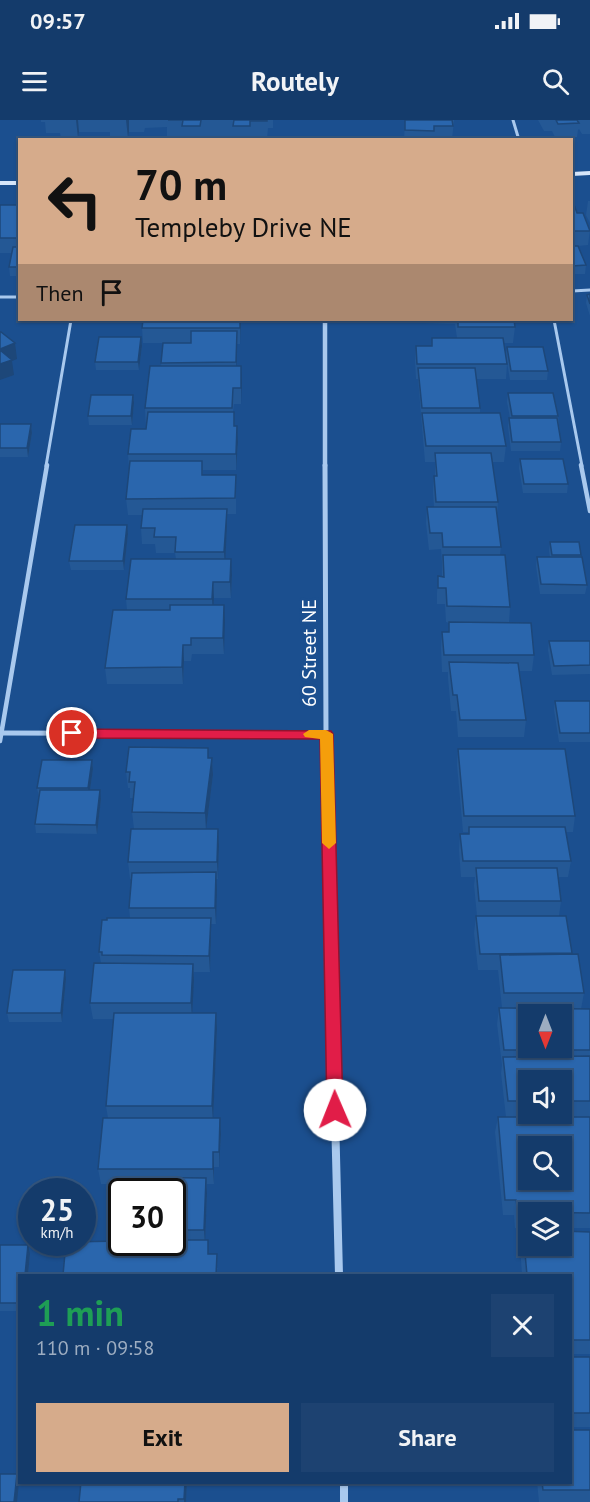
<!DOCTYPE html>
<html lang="en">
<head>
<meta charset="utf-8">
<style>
	:root { --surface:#143b6b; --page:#1d4271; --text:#f1f3f6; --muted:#9dadc1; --line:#33557e; --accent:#d6ab8b }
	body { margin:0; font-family:"PT Sans",sans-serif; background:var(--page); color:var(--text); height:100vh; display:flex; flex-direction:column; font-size:22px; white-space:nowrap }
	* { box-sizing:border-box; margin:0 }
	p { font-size:20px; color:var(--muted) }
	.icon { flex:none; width:33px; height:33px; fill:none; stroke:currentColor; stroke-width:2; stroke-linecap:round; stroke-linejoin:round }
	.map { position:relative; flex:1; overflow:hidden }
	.details { position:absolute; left:18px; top:1154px; width:554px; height:210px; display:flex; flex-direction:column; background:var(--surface); border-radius:0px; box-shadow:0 2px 4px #0004,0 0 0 2px var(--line) }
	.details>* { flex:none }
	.top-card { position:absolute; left:18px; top:18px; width:555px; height:183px; border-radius:0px; box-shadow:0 2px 4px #0004,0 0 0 2px var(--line); background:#d6ab8b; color:#111; overflow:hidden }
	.needle { width:39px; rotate:180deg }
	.controls { position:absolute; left:518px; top:884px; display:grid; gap:12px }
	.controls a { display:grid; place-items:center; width:54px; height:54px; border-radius:0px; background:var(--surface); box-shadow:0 2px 4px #0004,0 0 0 2px var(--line); font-size:30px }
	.speed { position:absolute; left:18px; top:1058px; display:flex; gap:12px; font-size:30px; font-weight:700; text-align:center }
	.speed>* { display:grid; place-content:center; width:78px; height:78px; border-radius:50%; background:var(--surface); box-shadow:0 2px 4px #0004,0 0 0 2px var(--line); line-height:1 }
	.speed small { font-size:15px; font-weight:400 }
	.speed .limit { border:3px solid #111; border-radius:9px; background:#fff; color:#111 }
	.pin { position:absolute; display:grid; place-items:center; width:51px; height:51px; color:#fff; margin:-26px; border:3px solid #fff; border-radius:50%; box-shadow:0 2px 6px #0007 }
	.me { position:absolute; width:66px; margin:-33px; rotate:359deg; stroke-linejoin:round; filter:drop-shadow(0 0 4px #0008) }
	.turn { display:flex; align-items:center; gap:21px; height:126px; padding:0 18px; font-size:27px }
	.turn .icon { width:78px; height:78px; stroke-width:2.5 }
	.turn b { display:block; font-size:42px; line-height:51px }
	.then { display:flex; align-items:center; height:57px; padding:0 18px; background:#0003; gap:12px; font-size:22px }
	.round { display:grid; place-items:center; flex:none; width:63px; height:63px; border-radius:0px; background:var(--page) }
	.head { display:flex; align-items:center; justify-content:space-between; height:102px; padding:0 18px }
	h1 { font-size:36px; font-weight:600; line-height:45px; color:#1e9e55 }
	.cta { display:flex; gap:12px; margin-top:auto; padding:12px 18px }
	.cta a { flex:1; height:69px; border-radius:0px; background:var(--accent); color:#111; font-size:24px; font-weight:600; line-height:69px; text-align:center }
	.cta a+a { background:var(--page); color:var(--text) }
	.status { display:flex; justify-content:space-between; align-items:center; height:42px; padding:0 30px; background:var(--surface); direction:ltr }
	.status svg { height:16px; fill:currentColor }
	header { display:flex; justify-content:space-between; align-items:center; height:78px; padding:0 18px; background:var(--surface); font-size:27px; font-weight:600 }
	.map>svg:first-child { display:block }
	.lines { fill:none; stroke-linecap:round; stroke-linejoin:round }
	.lane-far1 { stroke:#a9c9ee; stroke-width:3 }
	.lane { stroke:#a9c9ee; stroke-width:4.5 }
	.street-far2 { stroke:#a9c9ee; stroke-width:4.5 }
	.street-far1 { stroke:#a9c9ee; stroke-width:5 }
	.street { stroke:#a9c9ee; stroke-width:8 }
	.secondary { fill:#d6e6fa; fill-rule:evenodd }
	.wall { fill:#245895; fill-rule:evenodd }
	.shaded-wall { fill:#1d4779 }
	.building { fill:#2a66ad; stroke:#1d4779; stroke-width:1.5; fill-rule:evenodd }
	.route { fill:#e11d48; stroke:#92132f; stroke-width:1.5 }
	.slow { fill:#f59e0b }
	.labels { text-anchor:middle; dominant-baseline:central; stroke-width:6; stroke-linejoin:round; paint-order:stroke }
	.street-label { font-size:20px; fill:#fff; stroke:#1b4f8f }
</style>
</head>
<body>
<div class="status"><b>09:57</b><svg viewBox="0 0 49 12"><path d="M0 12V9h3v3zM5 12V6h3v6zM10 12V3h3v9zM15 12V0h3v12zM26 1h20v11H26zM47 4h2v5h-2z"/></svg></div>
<header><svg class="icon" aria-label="menu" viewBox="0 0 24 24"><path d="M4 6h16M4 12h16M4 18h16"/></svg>Routely<svg class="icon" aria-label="search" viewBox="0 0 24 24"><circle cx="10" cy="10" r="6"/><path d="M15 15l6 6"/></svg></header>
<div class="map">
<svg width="590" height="1382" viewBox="0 0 590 1382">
	<rect width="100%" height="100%" fill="#1b4f8f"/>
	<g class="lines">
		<path class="lane-far1" d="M513,0L519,20
			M572,171L590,170
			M0,177H20
			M554,200L582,346
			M46,346L71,200"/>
		<path class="lane" d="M581,345L590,391
			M0,621L47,345"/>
		<path class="street-far2" d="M325,200V346"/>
		<path class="street-far1" d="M325,345L326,614L330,796
			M0,613L326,614"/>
		<path class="street" d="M330,795L339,1155
			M344,1362V1382"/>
		<path class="secondary" d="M590,51V55L572,56V52Z
			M0,61H20V65H0Z"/>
	</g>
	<path class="wall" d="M41,0H273V8H268L267,19L234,20V18L183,20V19L167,18V7L145,8L144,12H129L128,18H110V12H79L78,18H61L60,13H46L45,2H41Z
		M405,0H454L452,20H404Z
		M538,0H590V14H582L579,9L578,10L577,17L556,19L552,11H544Z
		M572,79L577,93L590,110L588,125L578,126L586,145L585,154H572Z
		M588,81H590V103L586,95Z
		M0,85H20V156H10L9,147L12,133H0Z
		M590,174V196L586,183L587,175Z
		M241,200L240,224H237L236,246H241V284H234L233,292H234L235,306H237L238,322L236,350H203V355L236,371V394H227V405L225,439L232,455L231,478H214L213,485H224V534H192L191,541H184L183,564H107L105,548L127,490L126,479L176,439L175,433H156L155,424H142L141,408L142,395H128L126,379L129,349L128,334L146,309L145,288L161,246L163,223H143L142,208Z
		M421,200H514L515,207L513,223H504L507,244L506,259H477L480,288V293L506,326L504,342H492L498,382L497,396L501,427L500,435L510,487L509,503L534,535L532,551H520L526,600L524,617H458L456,591H451L448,558V552H442L441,528L442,512H448L449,503L446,502L445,484H437V473L438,456L442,457V443L441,429L429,430L426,403L427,387H434L433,372L434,356H435V342H425L418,259H416L415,241L416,226H431L432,218H457L455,204L421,203Z
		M142,226L139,250H96L95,242Z
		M507,227L548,251L547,260H510L506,236Z
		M508,273L558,296L561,322L560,331H511L508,307L509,298H510L507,282Z
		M133,275L134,283L132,305H89L88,296Z
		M0,304H31L32,313L28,337H0Z
		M520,339L568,364L567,373H523L519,348Z
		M128,414L124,450H71L69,441Z
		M550,422L581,435L587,465L585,474H540L536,446L537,437H550L549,431Z
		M549,521H590V554L552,555L548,530Z
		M555,581H590V622H559L554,590Z
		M458,629L575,696L573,712H566L571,741L568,757H558L561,781L559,796L584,873L581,889H590V1108H561V1092H528V1108H515L514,1095H503L495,1012L498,997H506L501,953L502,945L497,904L499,888H502L498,850H478L474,813L476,796H477L474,765L475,757H461L459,730L460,714H468V712H463L457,645ZM528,960H561V993H528Z
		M209,638H212L213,655L206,709H218L219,725L218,759H216V804H211V814L210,852H194L192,893H216L217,909L213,998H220L221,1014L219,1047H214V1064H207V1073L205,1120L209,1134L218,1149L113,1121L111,1110L115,1064H101L98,1049L108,998L106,986L114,899H93L90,883L101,843L99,832L130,798L129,788L131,759H130L128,742L134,709L132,692L133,678H130V668H128L126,652ZM122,1071H172V1122H122Z
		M92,640L93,649L90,670L101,679L97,714L36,713L35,704L39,677L37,668Z
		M65,850L66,859L62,902H9L7,893Z
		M523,1111L590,1112V1234H570V1155H522L520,1126Z
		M0,1125L30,1134L28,1155H20V1191H0Z
		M570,1237H590V1307H570Z
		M590,1310V1382H539L537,1362H570Z
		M187,1362L186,1382H79Z"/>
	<path class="shaded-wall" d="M76,0H78L79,12L78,18Z
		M126,0H129V12L128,18Z
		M240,200H241L240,224Z
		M237,211V227L236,258V242Z
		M141,217L142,226L139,250L138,242Z
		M15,223L17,239L12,241L14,255L0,260V229Z
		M241,246L242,261L241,284Z
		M133,275L134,283L132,305L131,296Z
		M31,304L32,313L28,337L27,328Z
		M237,306L238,322L236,350V334Z
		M227,389V405L225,448L224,432Z
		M127,405L128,414L124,450L123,441Z
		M231,439L232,455L231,478L230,462Z
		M213,462L214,478L213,495L212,479Z
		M224,485L225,501L224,534L223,518Z
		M183,525L184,541L183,564L182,547Z
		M212,638L213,655L206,710L205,693Z
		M92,640L93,649L89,677L88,668Z
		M100,670L101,679L97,714L96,705Z
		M218,709L219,725L218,759L217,742Z
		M216,752L217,769L216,804L215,788Z
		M211,798V814L210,852L209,836Z
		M193,844L194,860L192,899L191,883Z
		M65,850L66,859L62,902L61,893Z
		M216,893L217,909L213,1002L212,986Z
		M220,998L221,1014L219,1047V1032Z
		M213,1032L214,1047V1064L213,1049Z
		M206,1058L207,1073L205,1125L204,1110Z
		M28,1125L30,1134L28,1155H25Z
		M17,1354L19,1362L17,1382H14Z
		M185,1362H187L186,1382H184V1379Z"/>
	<path class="building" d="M168,0H201L200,6H182L183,0Z
		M234,0H267V1H250V6H233Z
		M405,0H452L453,6H434V11L405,10Z
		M556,0H577L579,3L558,4Z
		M572,79L577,93H583L590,111H572Z
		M0,85H20V118H0Z
		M572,126H578L586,145L572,146Z
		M13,127H20V147H9Z
		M590,174V184L587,175Z
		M143,200H240V208H142Z
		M458,200H514L515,207H458Z
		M191,211H237L236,242L161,243L163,223H191Z
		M0,212H1L15,223L0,229Z
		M99,217H141L138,242H95Z
		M432,218H503L507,244H417L416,226H432Z
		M507,227H543L548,251H511Z
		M0,230L12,240L0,244Z
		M150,246H241V268H233L232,288H145Z
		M418,248H475L480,288H422Z
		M508,273H553L558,296H512Z
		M91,275H133L131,296H88Z
		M148,292H234V306H237L236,334H128L131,309H146Z
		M422,293H500L506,326H426Z
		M509,298H557L561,322H512Z
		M0,304H31L27,328H0Z
		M435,333H491L498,382H436L434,356H437Z
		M520,339H563L568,364H524Z
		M130,341H202V355H236L235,378L126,379Z
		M427,387H496L501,427H443L442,413H430Z
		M143,389H227L224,432H175L176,417H154L155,408H141Z
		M75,405H127L123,441H69Z
		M550,422H579L581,435H552Z
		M443,435H505L510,487L447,486L446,468H438V456L444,457Z
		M537,437H582L587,465L541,464Z
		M131,439H231L230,462H213L212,479H126Z
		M170,485H224L223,518H191V525H183L182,547L105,548L113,490H170Z
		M449,502L531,503L534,535H444L442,512H449Z
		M549,521H590V545L554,546Z
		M449,542L518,543L526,600H460L457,575H453Z
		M555,581H590V613H560Z
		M129,627L208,628V638H212L205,693L132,692L135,662H129L130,652H126Z
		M458,629H565L575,696H464Z
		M42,640H92L88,668H37Z
		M40,670H100L96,705L35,704Z
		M469,707H565L571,741H463L460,714H469Z
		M131,709H218L217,742H128Z
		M476,748H557L561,781H479Z
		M216,752L215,788H129L132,753Z
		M476,796H566L572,833L480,834Z
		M107,798H211L209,836L102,835V832H99L102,800H107Z
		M578,834L584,873H504L500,835Z
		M94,843L193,844L191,883H90Z
		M13,850H65L61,893H7Z
		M499,888L590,889V930H504ZM528,894H561V927H528Z
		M114,893H216L212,986H106Z
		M590,936V981H561V960H528V981H508L503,937Z
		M498,997H590V1093L518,1092L516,1080H505ZM528,1026H561V1059H528Z
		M103,998H220L219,1032H213V1049H98Z
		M116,1057L206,1058L204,1110H172V1071H122V1110H111Z
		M523,1111H528V1125H561V1111L590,1112V1220H570V1155H527Z
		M172,1120H208V1134H217L216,1155H63L66,1122L122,1121V1122H172Z
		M0,1125H28L25,1155H20V1183H0Z
		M570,1237H590V1293H570Z
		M570,1310H590V1370H543L542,1362H570Z
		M0,1354H17L14,1382H0Z
		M81,1362H185L184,1379H178V1382H79Z"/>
	<path class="route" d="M72,609L331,611L333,614L343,990L341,995L335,997L329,995L327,990L320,619L72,618L66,613Z"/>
	<path class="slow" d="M309,610H326L333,614L336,723L329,729L322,723L320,619L305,617L303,614Z"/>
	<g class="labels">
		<g class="street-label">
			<text transform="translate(309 533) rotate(-90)">60 Street NE</text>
		</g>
	</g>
</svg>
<div class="controls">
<a><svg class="needle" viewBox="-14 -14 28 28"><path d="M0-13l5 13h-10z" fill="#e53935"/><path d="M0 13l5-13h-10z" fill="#9dadc1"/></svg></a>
<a><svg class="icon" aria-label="sound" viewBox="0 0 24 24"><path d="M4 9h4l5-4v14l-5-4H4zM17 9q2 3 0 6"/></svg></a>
<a><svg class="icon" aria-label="search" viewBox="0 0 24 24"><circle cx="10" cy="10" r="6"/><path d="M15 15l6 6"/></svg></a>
<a><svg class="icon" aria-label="layers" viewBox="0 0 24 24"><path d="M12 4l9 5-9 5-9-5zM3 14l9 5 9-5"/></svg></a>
</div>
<div class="speed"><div>25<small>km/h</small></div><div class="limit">30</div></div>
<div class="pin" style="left:72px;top:613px;background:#d93025"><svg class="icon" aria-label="arrive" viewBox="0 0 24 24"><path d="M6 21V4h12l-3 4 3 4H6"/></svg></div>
<svg class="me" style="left:335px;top:990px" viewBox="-20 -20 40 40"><circle r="19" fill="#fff"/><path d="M0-13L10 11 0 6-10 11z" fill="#e11d48"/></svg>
<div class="top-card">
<div class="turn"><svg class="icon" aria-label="left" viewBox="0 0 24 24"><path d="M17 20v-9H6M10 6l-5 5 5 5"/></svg><div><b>70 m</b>Templeby Drive NE</div></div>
<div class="then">Then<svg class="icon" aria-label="arrive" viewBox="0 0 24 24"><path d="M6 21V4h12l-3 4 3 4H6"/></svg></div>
</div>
<section class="details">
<div class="head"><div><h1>1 min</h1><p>110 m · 09:58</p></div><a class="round"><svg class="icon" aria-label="close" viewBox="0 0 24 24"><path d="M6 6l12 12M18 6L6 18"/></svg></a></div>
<div class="cta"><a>Exit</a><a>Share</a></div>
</section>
</div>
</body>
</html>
